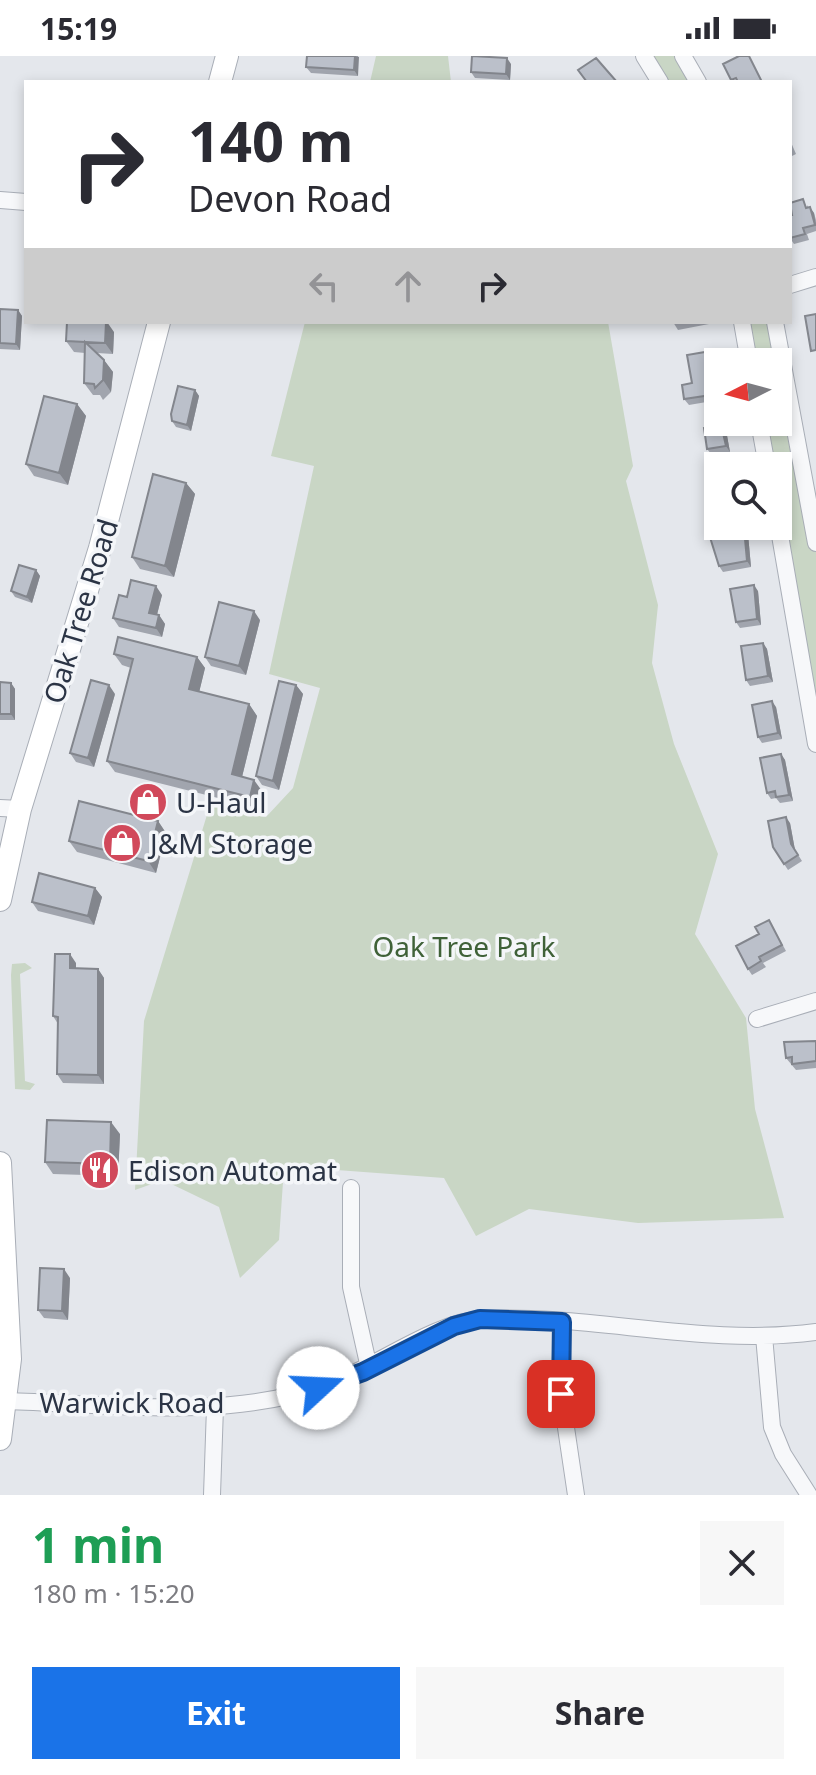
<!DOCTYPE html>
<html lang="en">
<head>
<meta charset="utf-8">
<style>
	:root { --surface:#fff; --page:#f7f7f7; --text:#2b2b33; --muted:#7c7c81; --accent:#1a73e8 }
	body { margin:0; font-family:"Noto Sans",sans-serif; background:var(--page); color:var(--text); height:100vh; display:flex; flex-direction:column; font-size:30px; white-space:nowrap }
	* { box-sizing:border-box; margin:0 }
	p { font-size:26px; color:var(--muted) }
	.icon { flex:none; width:44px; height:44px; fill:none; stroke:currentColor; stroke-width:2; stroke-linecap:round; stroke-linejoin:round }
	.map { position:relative; height:1439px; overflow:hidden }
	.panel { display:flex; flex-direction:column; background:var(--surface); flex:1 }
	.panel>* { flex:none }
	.top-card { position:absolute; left:24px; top:24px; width:768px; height:244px; border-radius:0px; box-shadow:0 4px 12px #0003; background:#fff; color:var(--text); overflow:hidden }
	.needle { width:52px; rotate:264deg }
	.controls { position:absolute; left:704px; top:292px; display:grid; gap:16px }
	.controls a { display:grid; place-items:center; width:88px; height:88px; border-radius:0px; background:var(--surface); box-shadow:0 4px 12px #0003; font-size:40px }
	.pin { position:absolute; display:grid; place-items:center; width:68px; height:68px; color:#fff; margin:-34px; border-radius:16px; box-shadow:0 4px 12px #0006 }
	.me { position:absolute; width:88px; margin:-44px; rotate:70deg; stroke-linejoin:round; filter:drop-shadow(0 0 6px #0008) }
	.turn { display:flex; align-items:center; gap:28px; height:168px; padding:0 32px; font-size:36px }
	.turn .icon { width:104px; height:104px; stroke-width:2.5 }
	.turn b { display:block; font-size:56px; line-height:68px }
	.lanes { display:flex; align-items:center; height:76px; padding:0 32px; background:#0003; justify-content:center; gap:40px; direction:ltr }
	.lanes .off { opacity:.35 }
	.round { display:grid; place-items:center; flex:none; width:84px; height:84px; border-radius:0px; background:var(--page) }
	.summary { display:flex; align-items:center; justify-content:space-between; height:136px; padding:0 32px }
	h1 { font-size:48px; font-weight:700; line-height:60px; color:#1e9e55 }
	.primary-button { display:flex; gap:16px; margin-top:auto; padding:16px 32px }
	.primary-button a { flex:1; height:92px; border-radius:0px; background:var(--accent); color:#fff; font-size:32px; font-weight:700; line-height:92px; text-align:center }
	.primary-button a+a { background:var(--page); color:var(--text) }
	.status { display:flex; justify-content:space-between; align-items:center; height:56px; padding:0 40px; background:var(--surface); direction:ltr }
	.status svg { height:22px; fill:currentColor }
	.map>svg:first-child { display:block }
	.green { fill:#c9d6c5 }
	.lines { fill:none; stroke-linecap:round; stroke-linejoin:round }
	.minor-casing { stroke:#a9aeb7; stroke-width:18 }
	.secondary-casing { stroke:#a9aeb7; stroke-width:24 }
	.minor { stroke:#f7f8fa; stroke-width:16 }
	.secondary { stroke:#fff; stroke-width:22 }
	.wall { fill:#a1a5ae }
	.shaded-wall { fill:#83868d }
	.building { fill:#bbc0ca; stroke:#83868d; stroke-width:2 }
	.route-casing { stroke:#114b97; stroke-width:20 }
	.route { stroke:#1a73e8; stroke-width:14 }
	.labels { text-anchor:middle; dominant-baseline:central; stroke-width:7; stroke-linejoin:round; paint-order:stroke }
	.street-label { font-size:28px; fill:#2b3445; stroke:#f4f6f9 }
	.poi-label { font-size:28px; fill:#2b3445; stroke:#f4f6f9; text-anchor:start }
	.park-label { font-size:28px; fill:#3f6138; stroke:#f4f6f9 }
</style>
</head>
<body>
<div class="status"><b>15:19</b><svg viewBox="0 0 49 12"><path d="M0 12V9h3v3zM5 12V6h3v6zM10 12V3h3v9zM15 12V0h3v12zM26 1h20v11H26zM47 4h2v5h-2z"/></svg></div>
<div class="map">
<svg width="816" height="1439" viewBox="0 0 816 1439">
	<rect width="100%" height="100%" fill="#e4e7ec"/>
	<path class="green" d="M376,0H448L451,26H370Z
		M644,0H683L698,26H660Z
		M305,266H608L633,410L626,425L658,549L652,607L674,688L718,798L695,878L746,962L755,1053L784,1162L638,1167L529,1153L476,1180L444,1122L310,1112L283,1126L279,1184L240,1222L219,1151L163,1124L135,1134L144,965L210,749L266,761L293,732L320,632L269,618L314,410L271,400Z
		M742,266H775L816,487V688L778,468V410H767L759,366H778V306H749Z
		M25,907L32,912L20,918L25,1025L35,1028L30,1034L15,1033L11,919L12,908Z"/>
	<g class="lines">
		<g class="minor-casing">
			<path id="minor" d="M644,0L660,26
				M683,0L698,26
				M0,144L26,146
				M790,229L816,221
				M742,266L749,306
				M775,266L816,487
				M759,366L767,410
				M778,468L816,688
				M0,752L20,753
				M757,963L816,945
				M351,1132V1231L369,1312
				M562,1266L561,1338L576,1439
				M764,1280L772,1371L783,1398L809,1439
				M7,1345C110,1348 222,1364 321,1331C371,1315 434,1265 483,1263C593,1258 706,1291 816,1276
				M212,1439L215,1351"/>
		</g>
		<g class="secondary-casing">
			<path id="secondary" d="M220,26L227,0
				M0,844L20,753L100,492L159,266
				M0,1107L10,1303L0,1383"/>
		</g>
		<use href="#minor" class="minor"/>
		<use href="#secondary" class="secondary"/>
	</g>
	<path class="wall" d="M307,0H358V20L311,17L306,11Z
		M511,8L510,24L475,22L471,16Z
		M790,84L796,98L790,101Z
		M808,149V152L814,157L816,164V175L807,178L809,184L794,188L790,182Z
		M0,253L18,254L22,260L20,294L0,293Z
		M673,266H708L709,268L678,274Z
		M114,276L113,298L97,297L104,304L113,316L111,336L103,344L100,339H93L84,327L85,297L74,296L66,285Z
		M711,295L715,301L718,319V344L689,349L684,343L692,327Z
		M195,334L199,340L191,375L176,371L172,365Z
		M77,348L86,360L68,429L34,420L26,408Z
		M726,374L730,396L712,399L707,393Z
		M186,427L195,438L174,521L140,513L132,501Z
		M748,478L751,511L723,516L719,510Z
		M36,514L40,520L32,547L15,541L11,535Z
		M758,535L761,569L740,572L736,566Z
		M162,539L157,559H159L165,568L162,581L119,571L113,562L127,541Z
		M260,564L246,619L211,610L205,601Z
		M763,587L767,593L773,626L750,630L746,624Z
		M114,598L197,601L205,612L199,636L249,648L257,660L242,721L262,735L258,752L115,716L107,705L131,612L122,609Z
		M0,626L11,627L15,633V664H0Z
		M296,629L303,638L279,734L262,729L256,720Z
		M115,638L94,711L76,706L70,697Z
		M776,651L782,683L762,687L758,681Z
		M781,698L785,704L793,745L780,747L776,742L771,743L767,737Z
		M158,765L166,777L156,817L77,796L69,785Z
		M790,767L795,794L802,805L788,814L773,791Z
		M95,832L102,841L94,869L38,855L32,846Z
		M769,864L786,895L763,907L766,911L752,919L748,913Z
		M76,907V912L98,913L104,922V1028L63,1027L57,1018L58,968L53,960Z
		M816,985V1012L796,1014L786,1002Z
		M120,1078L118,1120L53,1118L45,1106Z
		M70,1222L68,1264L44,1262L38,1254Z"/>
	<path class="shaded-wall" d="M355,0L359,1L358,20L354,14Z
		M507,2L511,8L510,24L506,18Z
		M810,151L814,157L816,170L815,169Z
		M18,254L22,260L20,294L16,288Z
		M106,266H107L114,276L113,298L105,287Z
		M711,295L715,301L718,319V338Z
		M104,304L113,316L111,336L103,324Z
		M195,334L199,340L191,375L187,369Z
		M77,348L86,360L68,429L59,417Z
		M721,368L726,374L730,396L726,390Z
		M186,427L195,438L174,521L165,510Z
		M744,472L748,478L751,511L747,505Z
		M36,514L40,520L32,547L27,541Z
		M754,529L758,535L761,569L757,563Z
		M156,530L162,539L155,566L149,557Z
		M254,555L260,564L246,619L239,610Z
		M159,559L165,568L162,581L156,572Z
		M763,587L767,593L773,626L768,620Z
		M197,601L205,612L197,645L189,633Z
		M11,627L15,633V664L11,658Z
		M109,629L115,638L94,711L88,702Z
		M296,629L303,638L279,734L273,725Z
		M772,645L776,651L782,683L778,677Z
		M249,648L257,660L240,729L232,718Z
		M781,698L785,704L793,745L789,739Z
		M254,724L262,735L258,752L250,741Z
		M786,761L790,767L795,794L791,788Z
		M158,765L166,777L156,817L148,805Z
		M95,832L102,841L94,869L88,860Z
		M70,898L76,907V921L70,912Z
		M98,913L104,922V1028L98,1019Z
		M111,1066L120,1078L118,1120L110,1108Z
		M64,1213L70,1222L68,1264L62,1255Z"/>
	<path class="building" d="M307,0H355L354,14L306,11Z
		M472,0L507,2L506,18L471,16Z
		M739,0H749L762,26H738L736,22L731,24L723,8Z
		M596,2L617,26H587L578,14Z
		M803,143L806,152L810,151L815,169L803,172L805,178L790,182V159H792L790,147Z
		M0,253L18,254L16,288L0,287Z
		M816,258V294L811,295L805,260Z
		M67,266H106L105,287L66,285Z
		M85,286L104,304L103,324L95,332L94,328L84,327Z
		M711,295L718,338L684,343L682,329L692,327L687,299Z
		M178,330L195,334L187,369L172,365L171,358Z
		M44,340L77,348L59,417L26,408Z
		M721,368L726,390L707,393L704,372Z
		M718,411V447L711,412Z
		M153,418L186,427L165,510L132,501Z
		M744,472L747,505L719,510L709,478Z
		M19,509L36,514L27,541L11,535Z
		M131,524L156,530L149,557L159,559L156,572L113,562L119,539L127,541Z
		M754,529L757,563L736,566L730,533Z
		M219,546L254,555L239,610L205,601Z
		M118,581L197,601L189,633L249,648L232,718L254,724L250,741L107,705L133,603L114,598Z
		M763,587L768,620L746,624L741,590Z
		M91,624L109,629L88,702L70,697Z
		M279,625L296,629L273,725L256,720Z
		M0,626L11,627V658H0Z
		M772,645L778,677L758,681L752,649Z
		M781,698L789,739L776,741L775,735L767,737L760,702Z
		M79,745L158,765L148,805L69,785Z
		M786,761L791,788L798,799L784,808L773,791L768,765Z
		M39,817L95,832L88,860L32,846Z
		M769,864L782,889L759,901L761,905L748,913L736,890L759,878L755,871Z
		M55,898H70V912L98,913V1019L57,1018L58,961L53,960Z
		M816,985V1005L792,1008V1001L786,1002L784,986Z
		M47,1064L111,1066L110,1108L45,1106Z
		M40,1212L64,1213L62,1255L38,1254Z"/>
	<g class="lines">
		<g class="route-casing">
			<path id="route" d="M318,1332L363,1316L454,1270L480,1263L562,1266L561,1338"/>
		</g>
		<use href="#route" class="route"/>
	</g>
	<defs>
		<g id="shop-disc" transform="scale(2)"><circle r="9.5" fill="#d1495b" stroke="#f4f6f9"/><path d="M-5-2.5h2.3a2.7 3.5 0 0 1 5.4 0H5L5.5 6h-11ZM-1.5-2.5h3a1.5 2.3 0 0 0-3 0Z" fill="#fff"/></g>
		<g id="restaurant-disc" transform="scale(2)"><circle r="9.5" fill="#d1495b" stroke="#f4f6f9"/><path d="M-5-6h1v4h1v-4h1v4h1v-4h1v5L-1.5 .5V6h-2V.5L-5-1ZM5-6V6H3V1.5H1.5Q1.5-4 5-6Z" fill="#fff"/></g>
	</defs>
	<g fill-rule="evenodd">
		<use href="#shop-disc" x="148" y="746"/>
		<use href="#shop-disc" x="122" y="787"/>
		<use href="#restaurant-disc" x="100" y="1114"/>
	</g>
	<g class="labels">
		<g class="street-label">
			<text transform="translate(80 555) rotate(-73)">Oak Tree Road</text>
			<text x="132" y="1346">Warwick Road</text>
		</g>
		<g class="poi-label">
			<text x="176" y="746">U-Haul</text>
			<text x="150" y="787">J&amp;M Storage</text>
			<text x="128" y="1114">Edison Automat</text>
		</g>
		<g class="park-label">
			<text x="464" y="890">Oak Tree Park</text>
		</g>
	</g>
</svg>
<div class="controls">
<a><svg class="needle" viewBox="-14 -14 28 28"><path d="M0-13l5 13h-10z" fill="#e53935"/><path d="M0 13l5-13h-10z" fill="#7c7c81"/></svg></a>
<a><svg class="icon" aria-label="search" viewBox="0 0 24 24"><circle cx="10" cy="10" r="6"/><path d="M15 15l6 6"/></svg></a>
</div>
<div class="pin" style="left:561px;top:1338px;background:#d93025"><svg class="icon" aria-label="arrive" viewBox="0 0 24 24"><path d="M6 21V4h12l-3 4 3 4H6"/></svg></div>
<svg class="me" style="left:318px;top:1332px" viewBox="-20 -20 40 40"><circle r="19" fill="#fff"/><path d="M0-13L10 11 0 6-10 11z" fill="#1a73e8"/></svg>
<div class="top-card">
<div class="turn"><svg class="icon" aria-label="right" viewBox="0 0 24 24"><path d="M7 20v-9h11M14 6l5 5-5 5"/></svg><div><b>140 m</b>Devon Road</div></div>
<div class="lanes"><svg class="icon off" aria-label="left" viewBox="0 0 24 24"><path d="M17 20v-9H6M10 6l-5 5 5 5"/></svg><svg class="icon off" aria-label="ahead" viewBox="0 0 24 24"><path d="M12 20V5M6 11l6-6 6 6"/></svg><svg class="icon" aria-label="right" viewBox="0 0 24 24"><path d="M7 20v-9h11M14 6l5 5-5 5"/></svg></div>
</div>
</div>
<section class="panel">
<div class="summary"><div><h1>1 min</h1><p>180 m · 15:20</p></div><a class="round"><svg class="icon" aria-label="close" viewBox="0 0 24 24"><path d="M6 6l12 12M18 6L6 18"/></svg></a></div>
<div class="primary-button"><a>Exit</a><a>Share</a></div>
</section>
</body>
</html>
